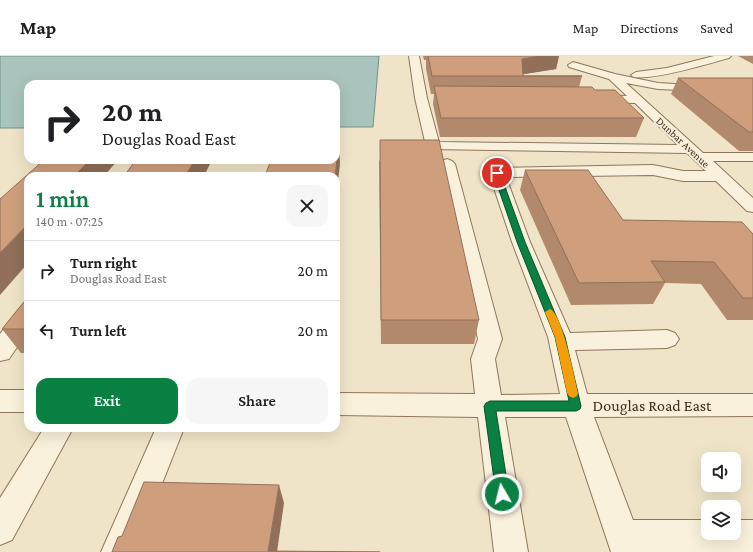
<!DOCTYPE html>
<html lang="en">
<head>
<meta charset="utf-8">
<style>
	:root { --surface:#fff; --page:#f6f6f6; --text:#202124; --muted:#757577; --line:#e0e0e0; --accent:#0b8043 }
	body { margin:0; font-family:"Crimson Pro",serif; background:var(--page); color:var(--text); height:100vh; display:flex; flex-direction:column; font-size:15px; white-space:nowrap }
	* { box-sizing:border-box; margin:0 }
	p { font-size:13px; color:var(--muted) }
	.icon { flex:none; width:22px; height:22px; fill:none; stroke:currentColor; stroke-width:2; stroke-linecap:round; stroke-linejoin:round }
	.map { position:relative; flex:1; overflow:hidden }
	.sheet { position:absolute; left:24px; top:116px; width:316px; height:260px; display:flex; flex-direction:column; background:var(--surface); border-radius:12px; box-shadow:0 4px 16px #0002 }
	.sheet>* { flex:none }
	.top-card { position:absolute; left:24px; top:24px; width:316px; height:84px; border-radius:12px; box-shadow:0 4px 16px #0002; background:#fff; color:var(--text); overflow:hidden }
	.buttons { position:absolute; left:701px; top:396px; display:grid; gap:8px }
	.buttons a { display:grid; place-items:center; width:40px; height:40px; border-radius:8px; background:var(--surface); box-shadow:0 4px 16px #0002; font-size:20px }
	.pin { position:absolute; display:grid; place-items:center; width:34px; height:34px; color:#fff; margin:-17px; border:2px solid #fff; border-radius:50%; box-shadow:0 1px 4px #0007 }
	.me { position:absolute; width:44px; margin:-22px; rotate:352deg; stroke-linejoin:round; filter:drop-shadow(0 0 3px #0008) }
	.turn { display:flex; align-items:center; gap:14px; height:84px; padding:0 12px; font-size:18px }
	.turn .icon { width:52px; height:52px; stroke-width:2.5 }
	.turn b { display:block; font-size:28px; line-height:34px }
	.round { display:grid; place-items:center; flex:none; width:42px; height:42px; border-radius:12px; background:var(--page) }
	.headline { display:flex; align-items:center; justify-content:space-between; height:68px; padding:0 12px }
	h1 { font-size:24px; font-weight:600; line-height:30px; color:var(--accent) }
	.action { display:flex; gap:8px; margin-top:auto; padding:8px 12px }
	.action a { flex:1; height:46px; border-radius:12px; background:var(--accent); color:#fff; font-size:16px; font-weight:600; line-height:46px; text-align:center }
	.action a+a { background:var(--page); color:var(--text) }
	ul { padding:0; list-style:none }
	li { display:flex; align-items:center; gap:12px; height:60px; padding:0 12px; border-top:1px solid var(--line) }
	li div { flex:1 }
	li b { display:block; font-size:15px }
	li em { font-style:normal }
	header { display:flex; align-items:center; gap:24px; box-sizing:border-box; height:56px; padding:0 20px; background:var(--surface); border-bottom:1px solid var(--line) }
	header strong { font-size:19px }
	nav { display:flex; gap:22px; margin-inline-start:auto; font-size:14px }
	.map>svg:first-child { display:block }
	.water { fill:#a9c4bc; stroke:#6f938a }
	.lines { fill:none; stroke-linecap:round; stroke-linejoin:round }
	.minor-casing { stroke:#8d765c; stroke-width:2 }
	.minor { fill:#faf1dc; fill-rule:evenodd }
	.wall { fill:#b2896c }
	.shaded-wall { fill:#916f58 }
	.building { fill:#cf9f7d; stroke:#916f58 }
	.route { fill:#0b8043; stroke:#07532c }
	.slow { fill:#f59e0b }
	.labels { text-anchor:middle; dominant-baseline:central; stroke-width:4; stroke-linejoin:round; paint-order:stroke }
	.far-street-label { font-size:11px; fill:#3d2e20; stroke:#f7eed8 }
	.near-street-label { font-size:16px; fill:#3d2e20; stroke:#f7eed8 }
</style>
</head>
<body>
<header>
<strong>Map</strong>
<nav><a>Map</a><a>Directions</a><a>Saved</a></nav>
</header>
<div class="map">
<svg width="753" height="496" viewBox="0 0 753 496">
	<rect width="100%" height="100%" fill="#f0e4c8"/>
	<path class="water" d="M0,0H379L373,71H336V28H28V72H0Z"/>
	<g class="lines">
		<g class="minor-casing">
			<path id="minor" d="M409,0H419L427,42L439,86L678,89L635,47L592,46L590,43L592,40L596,39L627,40L609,23L569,11L568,9L573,6L615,18L658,27L707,30L709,32L707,34L703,35L658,33L626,27L703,97H753V105H713L753,142V156L747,155L716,125H683L653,119L506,121L530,186L570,277L667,274L675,277L679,283L675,289L667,292L575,294L587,338H753V360L594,361L633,464H708V477H734V464H753V496H611L566,361H505L528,496H494L478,361L336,359V337L475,338L471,303L478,283L439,108L442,105L447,103L452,105L455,108L502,283L495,303L501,339L560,338L548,281L512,186L489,117L492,114L497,112L653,109L683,115H706L687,97L428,93L426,90L415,42Z
				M714,0H731L729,2C715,6 638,29 631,19L636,16L667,12Z
				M28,250V275L9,303L0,305V278L20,252Z
				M0,334H28V356H0Z
				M44,372H73L12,484L0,489V442Z
				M156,372H184L135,496H101Z"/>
		</g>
		<use href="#minor" class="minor"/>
	</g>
	<path class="wall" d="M423,0H559L556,13L523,18V20H582L579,31L595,34L644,62L636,81H440L433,48L434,38H431L426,13V4H424Z
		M738,0H753V8Z
		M678,22H753V95H739L671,38Z
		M379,104L479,264L474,288H381Z
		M525,114L623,164L753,178V264H727L701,228L665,227L653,248L571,249L520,134Z
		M28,241V297H21L2,273Z"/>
	<path class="shaded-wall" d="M541,0H559L556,13L519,19L522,3Z
		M339,87L340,108L336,142V120H335Z
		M90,104H118L104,120H74Z
		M195,104H212L204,120H185Z
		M28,168V207L0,239V197Z
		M279,429L284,447L277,496H268Z"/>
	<path class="building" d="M428,0H541L522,3L523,20H582H432Z
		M678,22H753V76H749Z
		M434,30L592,31L595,34H615L644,62H441Z
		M380,84H439L479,264H381Z
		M336,87H339L335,120H265L271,104H336Z
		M44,104H90L74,120H28V168L0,197V143Z
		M136,104H195L185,120H124Z
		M525,114H588L623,164L742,166L753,178V242H743L714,206L651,205L665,226L579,227Z
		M28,241V273H2Z
		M144,426L279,429L268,495L380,496H112L118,481L122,480Z"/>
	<path class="route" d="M497,115L500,117L525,186L565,281L581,350L580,353L576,355H496L509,438L507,442L502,444L498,442L496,438L484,350L486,347L490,345H569L555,281L517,186L493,117Z"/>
	<path class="slow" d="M550,253C562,257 575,323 578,337L577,340L573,342L569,340L567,337L555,281L545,256Z"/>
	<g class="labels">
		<g class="far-street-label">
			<text transform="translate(683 86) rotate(43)">Dunbar Avenue</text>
		</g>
		<g class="near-street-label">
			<text x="652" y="349">Douglas Road East</text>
		</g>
	</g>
</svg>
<div class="buttons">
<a><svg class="icon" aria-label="sound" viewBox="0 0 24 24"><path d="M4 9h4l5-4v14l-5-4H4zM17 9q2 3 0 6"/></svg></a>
<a><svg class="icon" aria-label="layers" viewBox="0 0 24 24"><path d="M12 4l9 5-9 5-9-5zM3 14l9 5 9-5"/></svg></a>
</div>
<div class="pin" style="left:497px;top:117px;background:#d93025"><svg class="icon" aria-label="arrive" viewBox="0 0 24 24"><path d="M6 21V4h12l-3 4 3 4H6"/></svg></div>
<svg class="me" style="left:502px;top:438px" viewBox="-20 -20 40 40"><circle r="17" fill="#0b8043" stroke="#fff" stroke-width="3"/><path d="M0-11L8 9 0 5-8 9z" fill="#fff"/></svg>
<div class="top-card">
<div class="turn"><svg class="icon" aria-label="right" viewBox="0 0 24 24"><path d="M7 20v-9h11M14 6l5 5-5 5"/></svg><div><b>20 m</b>Douglas Road East</div></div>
</div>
<section class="sheet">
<div class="headline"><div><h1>1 min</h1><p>140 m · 07:25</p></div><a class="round"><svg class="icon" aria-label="close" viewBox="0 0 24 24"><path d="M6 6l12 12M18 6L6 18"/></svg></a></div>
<ul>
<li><svg class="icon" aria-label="right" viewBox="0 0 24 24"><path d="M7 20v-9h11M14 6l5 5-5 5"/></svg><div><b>Turn right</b><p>Douglas Road East</p></div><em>20 m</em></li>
<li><svg class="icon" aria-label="left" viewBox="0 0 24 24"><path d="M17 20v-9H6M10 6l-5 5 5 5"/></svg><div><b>Turn left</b></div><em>20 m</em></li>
</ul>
<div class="action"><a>Exit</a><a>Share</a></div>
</section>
</div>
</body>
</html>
